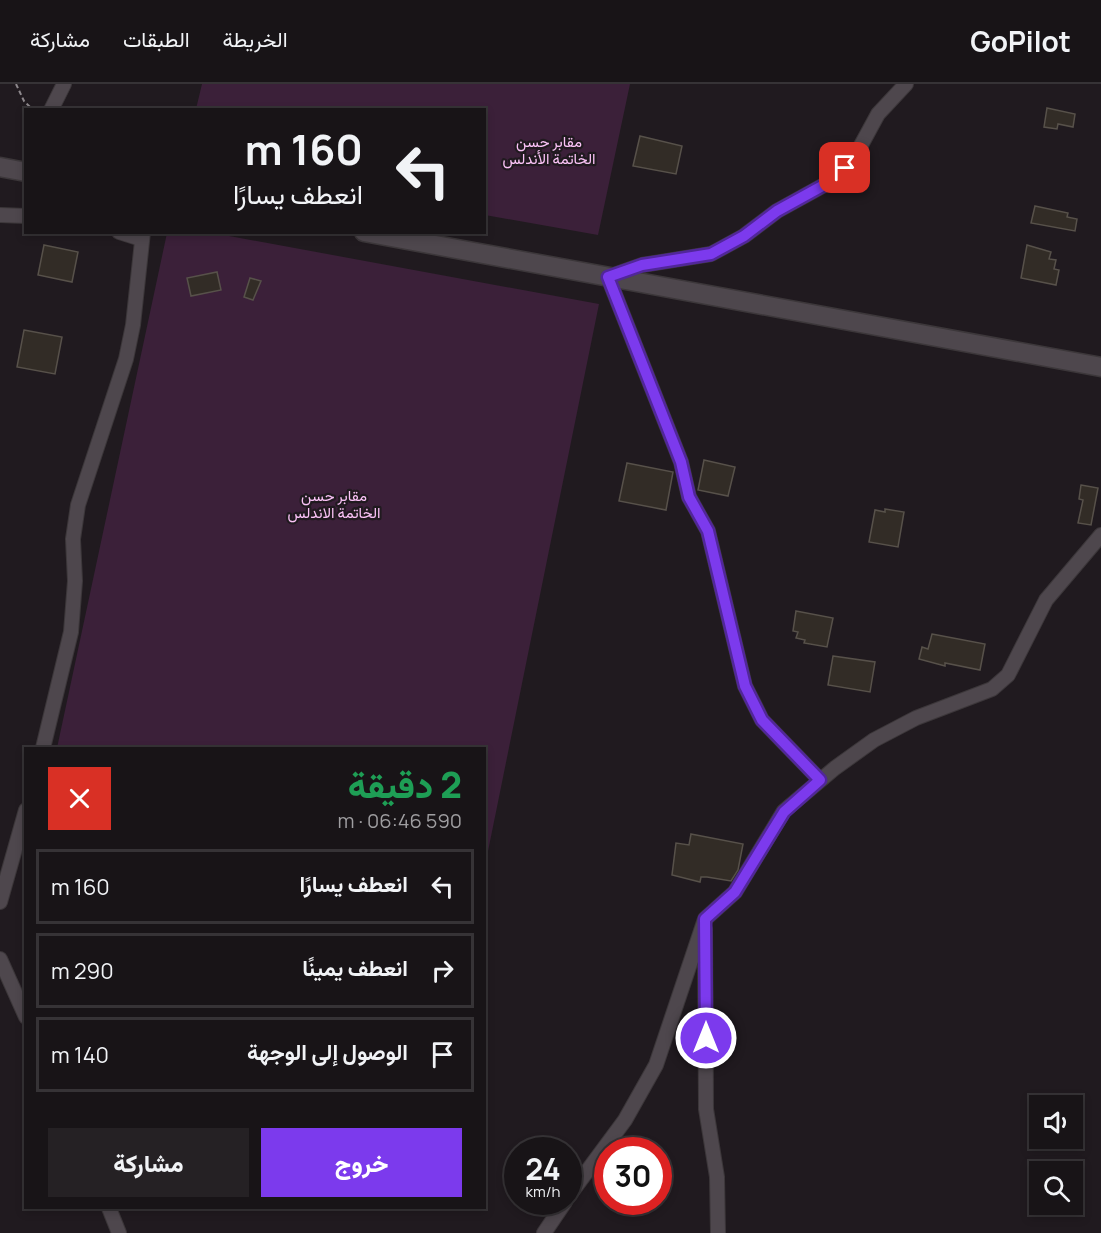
<!DOCTYPE html>
<html lang="ar">
<head>
<meta charset="utf-8">
<style>
	:root { --surface:#181417; --page:#252124; --text:#f1f3f6; --muted:#9f9ea1; --line:#363336; --accent:#7c3aed }
	body { margin:0; font-family:Manrope,Vazirmatn,sans-serif; background:var(--page); color:var(--text); direction:rtl; height:100vh; display:flex; flex-direction:column; font-size:22px; white-space:nowrap }
	* { box-sizing:border-box; margin:0 }
	p { font-size:20px; color:var(--muted) }
	.icon { flex:none; width:33px; height:33px; fill:none; stroke:currentColor; stroke-width:2; stroke-linecap:round; stroke-linejoin:round }
	.map { position:relative; flex:1; overflow:hidden; direction:ltr }
	.panel { position:absolute; left:24px; top:663px; width:462px; height:462px; display:flex; flex-direction:column; background:var(--surface); border-radius:0px; box-shadow:0 3px 9px #0003,0 0 0 2px var(--line); direction:rtl }
	.panel>* { flex:none }
	.top-card { position:absolute; left:24px; top:24px; width:462px; height:126px; border-radius:0px; box-shadow:0 3px 9px #0003,0 0 0 2px var(--line); direction:rtl; background:#181417; color:var(--text); overflow:hidden }
	.tools { position:absolute; left:1029px; top:1011px; display:grid; gap:12px }
	.tools a { display:grid; place-items:center; width:54px; height:54px; border-radius:0px; background:var(--surface); box-shadow:0 3px 9px #0003,0 0 0 2px var(--line); font-size:30px }
	.speed { position:absolute; left:504px; top:1053px; display:flex; gap:12px; font-size:30px; font-weight:700; text-align:center }
	.speed>* { display:grid; place-content:center; width:78px; height:78px; border-radius:50%; background:var(--surface); box-shadow:0 3px 9px #0003,0 0 0 2px var(--line); line-height:1 }
	.speed small { font-size:15px; font-weight:400 }
	.speed .limit { border:9px solid #d22; background:#fff; color:#111 }
	.pin { position:absolute; display:grid; place-items:center; width:51px; height:51px; color:#fff; margin:-26px; border-radius:12px; box-shadow:0 3px 9px #0006 }
	.me { position:absolute; width:66px; margin:-33px; rotate:0deg; stroke-linejoin:round; filter:drop-shadow(0 0 4px #0008) }
	.turn { display:flex; align-items:center; gap:21px; height:126px; padding:0 24px; font-size:27px }
	.turn .icon { width:78px; height:78px; stroke-width:2.5 }
	.turn b { display:block; font-size:42px; line-height:51px }
	.round { display:grid; place-items:center; flex:none; width:63px; height:63px; border-radius:0px; background:var(--page) }
	.head { display:flex; align-items:center; justify-content:space-between; height:102px; padding:0 24px }
	h1 { font-size:36px; font-weight:800; line-height:45px; color:#1e9e55 }
	.primary-button { display:flex; gap:12px; margin-top:auto; padding:12px 24px }
	.primary-button a { flex:1; height:69px; border-radius:0px; background:var(--accent); color:#fff; font-size:24px; font-weight:800; line-height:69px; text-align:center }
	.primary-button a+a { background:var(--page); color:var(--text) }
	ul { padding:0; list-style:none }
	li { display:flex; align-items:center; gap:18px; height:75px; margin:0 12px 9px; padding:0 12px; border:3px solid var(--line); border-radius:0px }
	li div { flex:1 }
	li b { display:block; font-size:22px }
	li em { font-style:normal }
	header { display:flex; align-items:center; gap:36px; box-sizing:border-box; height:84px; padding:0 30px; background:var(--surface); border-bottom:2px solid var(--line) }
	header strong { font-size:28px }
	nav { display:flex; gap:33px; margin-inline-start:auto; font-size:21px }
	.map>svg:first-child { display:block }
	.green { fill:#3b2039 }
	.building { fill:#322c26; stroke:#57514a; stroke-width:1.5 }
	.lines { fill:none; stroke-linecap:round; stroke-linejoin:round }
	.minor-casing { stroke:#3c373a; stroke-width:16 }
	.tertiary-casing { stroke:#3c373a; stroke-width:21 }
	.path { stroke:#8d888c; stroke-width:2; stroke-dasharray:4.5 3; stroke-linecap:butt }
	.minor { stroke:#4e474d; stroke-width:14 }
	.tertiary { stroke:#4e474d; stroke-width:18 }
	.route-casing { stroke:#51269a; stroke-width:15 }
	.route { stroke:#7c3aed; stroke-width:10 }
	.labels { text-anchor:middle; dominant-baseline:central; stroke-width:4.5; stroke-linejoin:round; paint-order:stroke }
	.park-label { font-size:15px; fill:#fbc3f7; stroke:#201a1f }
</style>
</head>
<body>
<header>
<strong>GoPilot</strong>
<nav><a>الخريطة</a><a>الطبقات</a><a>مشاركة</a></nav>
</header>
<div class="map">
<svg width="1101" height="1149" viewBox="0 0 1101 1149">
	<rect width="100%" height="100%" fill="#201a1f"/>
	<path class="green" d="M202,0H630L598,151L485,131L484,26L196,25Z
		M167,149H213L599,220L485,782L484,664H57Z"/>
	<path class="building" d="M1047,24L1075,30L1073,43L1058,40L1057,45L1044,43Z
		M640,52L682,62L676,90L633,82Z
		M1035,122L1068,129L1067,133L1077,135L1075,147L1031,139Z
		M44,161L78,168L72,198L38,191Z
		M1027,161L1051,168L1049,175L1056,176L1054,185L1059,186L1056,201L1021,194Z
		M217,188L221,206L191,212L187,194Z
		M250,194L261,197L253,216L244,213Z
		M24,246L62,253L55,290L17,283Z
		M704,376L735,383L728,412L698,406Z
		M627,379L673,388L666,426L619,417Z
		M1081,401L1098,404L1091,441L1078,439L1083,416L1079,415Z
		M885,425L904,428L898,463L869,458L875,426L885,428Z
		M796,527L833,534L827,563L804,559L805,556L796,554L798,548L793,547Z
		M932,550L985,560L980,586L945,579V582L919,575L922,563L928,565Z
		M833,572L875,578L870,608L828,601Z
		M691,750L743,760L738,786L731,797L707,793H701L700,798L672,791L676,759L689,761Z"/>
	<g class="lines">
		<g class="minor-casing">
			<path id="minor" d="M51,26L64,0
				M0,131L26,132
				M119,148L141,155
				M43,664L71,548L75,497L73,455L78,421L126,275L133,241L143,148
				M820,696L762,636L745,602L708,447L689,413L681,378L608,193L642,181L711,170L744,152L777,127L835,95L853,76L878,30L906,0
				M0,818L26,726
				M705,846L706,1025L717,1093L718,1149
				M0,875L26,933
				M568,1113L625,1036L656,981L705,835L735,808L784,727L835,684L874,656L916,634L992,605L1008,591L1046,516L1101,451
				M109,1124L119,1149
				M544,1149L565,1118"/>
		</g>
		<g class="tertiary-casing">
			<path id="tertiary" d="M0,83L26,88
				M364,148L1101,283"/>
		</g>
		<path class="path" d="M16,0L24,17L33,26"/>
		<use href="#minor" class="minor"/>
		<use href="#tertiary" class="tertiary"/>
	</g>
	<g class="lines">
		<g class="route-casing">
			<path id="route" d="M706,954L705,835L735,808L784,728L820,696L762,636L745,602L708,447L689,413L681,378L608,193L642,181L711,170L744,152L777,127L835,95L845,84"/>
		</g>
		<use href="#route" class="route"/>
	</g>
	<g class="labels">
		<g class="park-label">
			<text x="549" y="57">مقابر حسن<tspan x="549" dy="17">الخاتمة الأندلس</tspan></text>
			<text x="334" y="411">مقابر حسن<tspan x="334" dy="17">الخاتمة الاندلس</tspan></text>
		</g>
	</g>
</svg>
<div class="tools">
<a><svg class="icon" aria-label="sound" viewBox="0 0 24 24"><path d="M4 9h4l5-4v14l-5-4H4zM17 9q2 3 0 6"/></svg></a>
<a><svg class="icon" aria-label="search" viewBox="0 0 24 24"><circle cx="10" cy="10" r="6"/><path d="M15 15l6 6"/></svg></a>
</div>
<div class="speed"><div>24<small>km/h</small></div><div class="limit">30</div></div>
<div class="pin" style="left:845px;top:84px;background:#d93025"><svg class="icon" aria-label="arrive" viewBox="0 0 24 24"><path d="M6 21V4h12l-3 4 3 4H6"/></svg></div>
<svg class="me" style="left:706px;top:954px" viewBox="-20 -20 40 40"><circle r="17" fill="#7c3aed" stroke="#fff" stroke-width="3"/><path d="M0-11L8 9 0 5-8 9z" fill="#fff"/></svg>
<div class="top-card">
<div class="turn"><svg class="icon" aria-label="left" viewBox="0 0 24 24"><path d="M17 20v-9H6M10 6l-5 5 5 5"/></svg><div><b>160 m</b>انعطف يسارًا</div></div>
</div>
<section class="panel">
<div class="head"><div><h1>2 دقيقة</h1><p>590 m · 06:46</p></div><a class="round" style="background:#d93025;color:#fff"><svg class="icon" aria-label="close" viewBox="0 0 24 24"><path d="M6 6l12 12M18 6L6 18"/></svg></a></div>
<ul>
<li><svg class="icon" aria-label="left" viewBox="0 0 24 24"><path d="M17 20v-9H6M10 6l-5 5 5 5"/></svg><div><b>انعطف يسارًا</b></div><em>160 m</em></li>
<li><svg class="icon" aria-label="right" viewBox="0 0 24 24"><path d="M7 20v-9h11M14 6l5 5-5 5"/></svg><div><b>انعطف يمينًا</b></div><em>290 m</em></li>
<li><svg class="icon" aria-label="arrive" viewBox="0 0 24 24"><path d="M6 21V4h12l-3 4 3 4H6"/></svg><div><b>الوصول إلى الوجهة</b></div><em>140 m</em></li>
</ul>
<div class="primary-button"><a>خروج</a><a>مشاركة</a></div>
</section>
</div>
</body>
</html>
